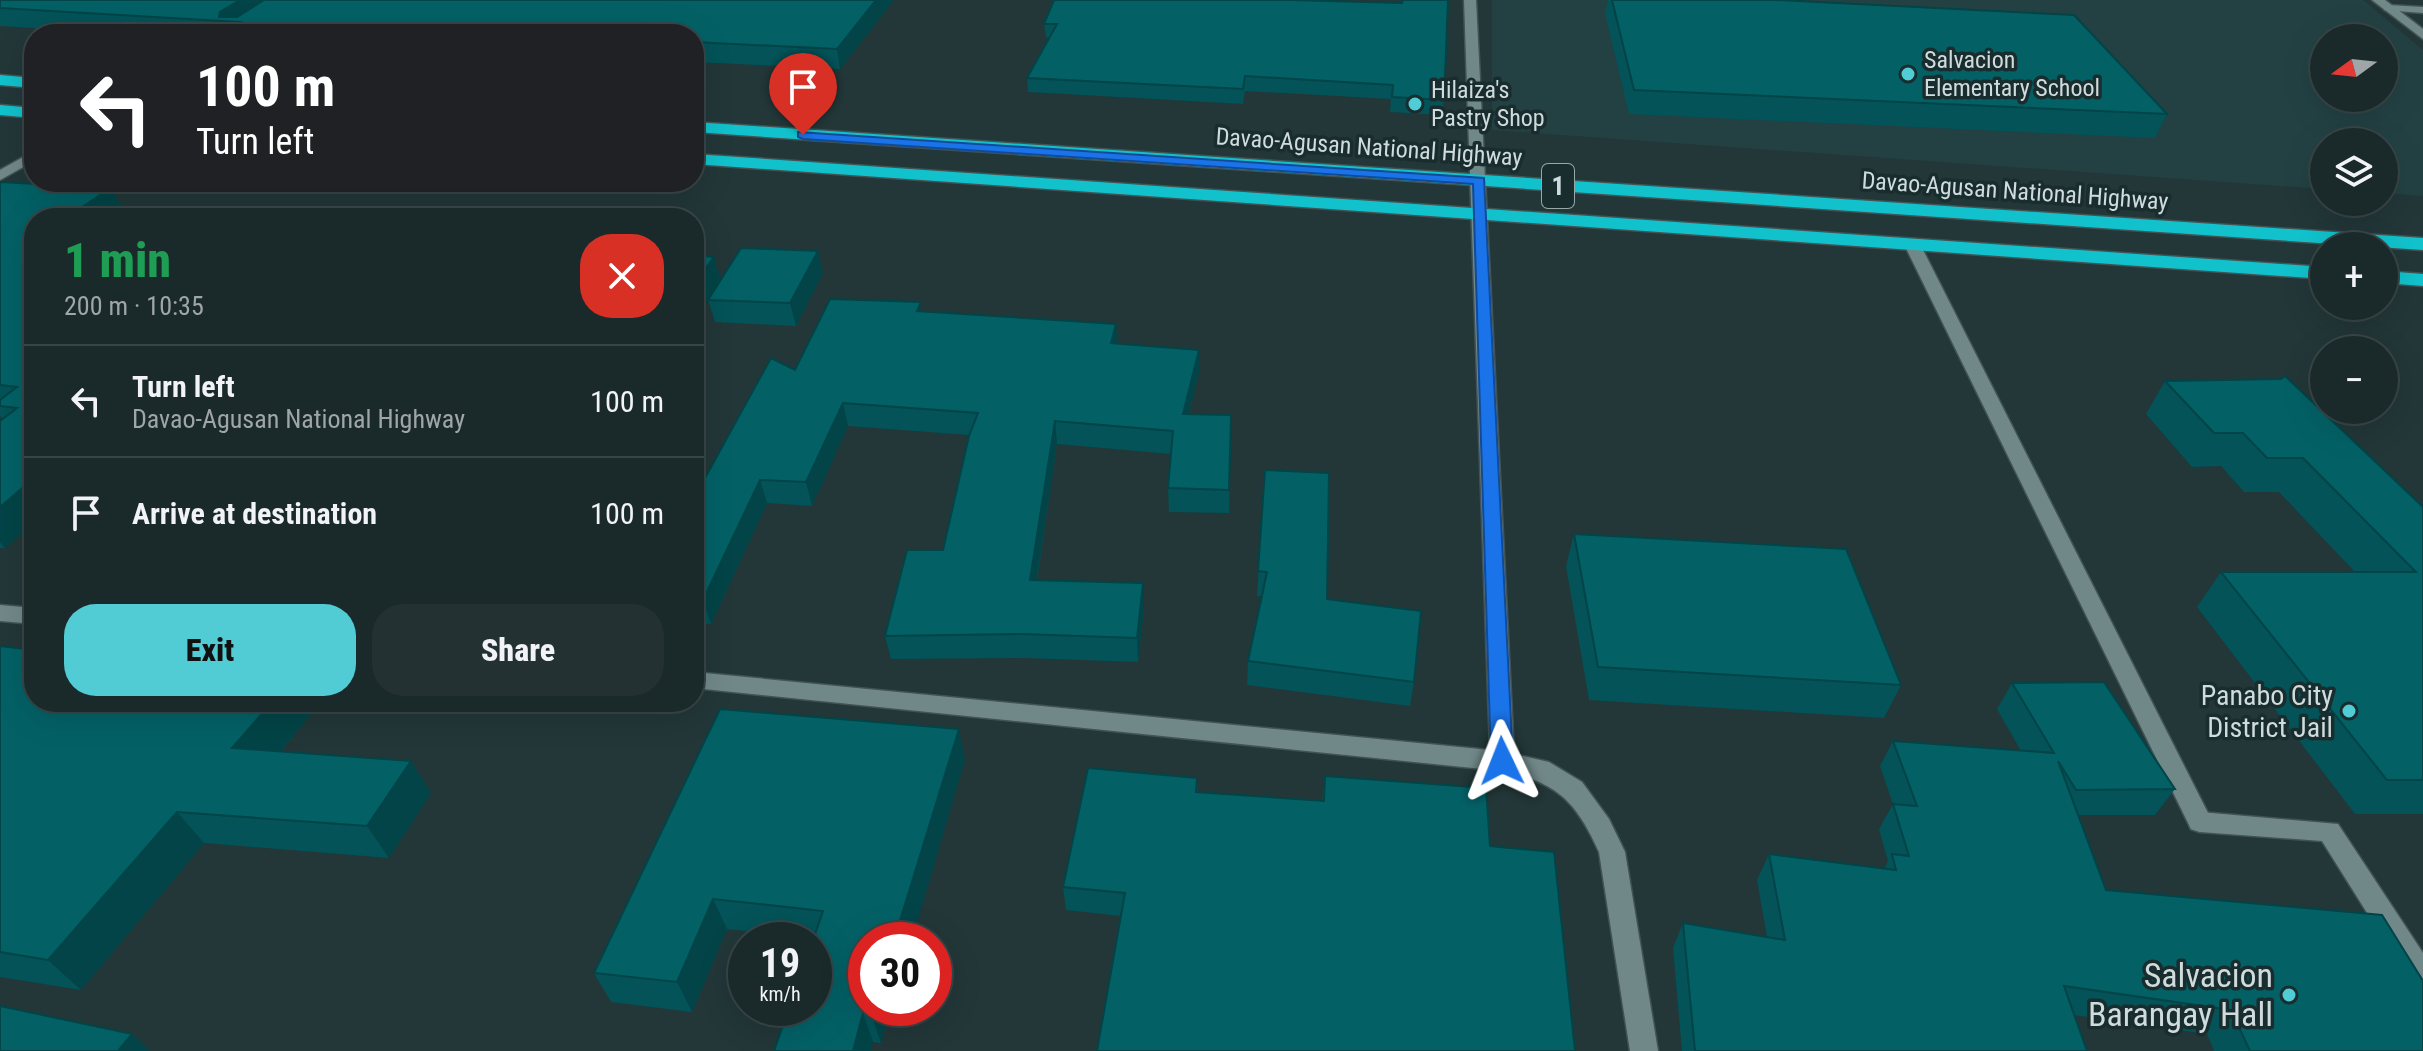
<!DOCTYPE html>
<html lang="en">
<head>
<meta charset="utf-8">
<style>
	:root { --surface:#1a292a; --page:#233132; --text:#f1f3f6; --muted:#9fa6a8; --line:#384547; --accent:#51ccd4 }
	body { margin:0; font-family:"Roboto Condensed",sans-serif; background:var(--page); color:var(--text); height:100vh; display:flex; flex-direction:column; font-size:30px; white-space:nowrap }
	* { box-sizing:border-box; margin:0 }
	p { font-size:26px; color:var(--muted) }
	.icon { flex:none; width:44px; height:44px; fill:none; stroke:currentColor; stroke-width:2; stroke-linecap:round; stroke-linejoin:round }
	.map { position:relative; flex:1; overflow:hidden }
	.sheet { position:absolute; left:24px; top:208px; width:680px; height:504px; display:flex; flex-direction:column; background:var(--surface); border-radius:32px; box-shadow:0 8px 32px #0002,0 0 0 2px var(--line) }
	.sheet>* { flex:none }
	.hud { position:absolute; left:24px; top:24px; width:680px; height:168px; border-radius:32px; box-shadow:0 8px 32px #0002,0 0 0 2px var(--line); background:#202124; color:#fff; overflow:hidden }
	.needle { width:52px; rotate:255deg }
	.fabs { position:absolute; left:2310px; top:24px; display:grid; gap:16px }
	.fabs a { display:grid; place-items:center; width:88px; height:88px; border-radius:50%; background:var(--surface); box-shadow:0 8px 32px #0002,0 0 0 2px var(--line); font-size:40px }
	.speed { position:absolute; left:728px; top:922px; display:flex; gap:16px; font-size:40px; font-weight:700; text-align:center }
	.speed>* { display:grid; place-content:center; width:104px; height:104px; border-radius:50%; background:var(--surface); box-shadow:0 8px 32px #0002,0 0 0 2px var(--line); line-height:1 }
	.speed small { font-size:20px; font-weight:400 }
	.speed .limit { border:12px solid #d22; background:#fff; color:#111 }
	.pin { position:absolute; display:grid; place-items:center; width:68px; height:68px; color:#fff; margin:-82px -34px; border-radius:50% 50% 50% 0; rotate:-45deg; box-shadow:0 0 8px #0007 }
	.pin .icon { rotate:45deg }
	.me { position:absolute; width:88px; margin:-44px; rotate:358deg; stroke-linejoin:round; filter:drop-shadow(0 0 6px #0008) }
	.turn { display:flex; align-items:center; gap:28px; height:168px; padding:0 40px; font-size:36px }
	.turn .icon { width:104px; height:104px; stroke-width:2.5 }
	.turn b { display:block; font-size:56px; line-height:68px }
	.round { display:grid; place-items:center; flex:none; width:84px; height:84px; border-radius:32px; background:var(--page) }
	.headline { display:flex; align-items:center; justify-content:space-between; height:136px; padding:0 40px }
	h1 { font-size:48px; font-weight:800; line-height:60px; color:#1e9e55 }
	.primary-button { display:flex; gap:16px; margin-top:auto; padding:16px 40px }
	.primary-button a { flex:1; height:92px; border-radius:32px; background:var(--accent); color:#111; font-size:32px; font-weight:800; line-height:92px; text-align:center }
	.primary-button a+a { background:var(--page); color:var(--text) }
	ul { padding:0; list-style:none }
	li { display:flex; align-items:center; gap:24px; height:112px; padding:0 40px; border-top:2px solid var(--line) }
	li div { flex:1 }
	li b { display:block; font-size:30px }
	li em { font-style:normal }
	.map>svg:first-child { display:block }
	.built { fill:#234143; fill-rule:evenodd }
	.lines { fill:none; stroke-linecap:round; stroke-linejoin:round }
	.lane-casing { stroke:#415354; stroke-width:3 }
	.street-casing { stroke:#415354; stroke-width:3 }
	.secondary-casing { stroke:#415354; stroke-width:3 }
	.highway-casing { stroke:#415354; stroke-width:3 }
	.lane { fill:#718889; fill-rule:evenodd }
	.street { fill:#718889; fill-rule:evenodd }
	.secondary { fill:#718889; fill-rule:evenodd }
	.highway { fill:#11c2cc; fill-rule:evenodd }
	.wall { fill:#035358 }
	.shaded-wall { fill:#024447 }
	.building { fill:#036166; stroke:#024447; stroke-width:2 }
	.route { fill:#1a73e8; stroke:#114b97; stroke-width:2 }
	.poi-dot { fill:#51ccd4; stroke:#192d2e; stroke-width:3 }
	.labels { text-anchor:middle; dominant-baseline:central; stroke-width:7; stroke-linejoin:round; paint-order:stroke }
	.far-poi-label { font-size:24px; fill:#cfdbdc; stroke:#192d2e; text-anchor:start }
	.far-street-label { font-size:24px; fill:#cfdbdc; stroke:#192d2e }
	.shield { fill:#192d2e; stroke:#98a7a8; stroke-width:2 }
	.shield-label { font-size:26px; font-weight:bold; fill:#cfdbdc }
	.poi-label { font-size:28px; fill:#cfdbdc; stroke:#192d2e; text-anchor:end }
	.near-poi-label { font-size:34px; fill:#cfdbdc; stroke:#192d2e; text-anchor:end }
</style>
</head>
<body>
<div class="map">
<svg width="2423" height="1051" viewBox="0 0 2423 1051">
	<rect width="100%" height="100%" fill="#233738"/>
	<path class="built" d="M1492,0H2363L2423,50V196L2384,193V142H2324V189L1492,130ZM2324,38H2384V98H2324Z"/>
	<g class="lines">
		<g class="lane-casing">
			<path id="lane" d="M2200,812L2338,824L2423,953V990L2413,986L2322,841L2200,832L2191,829L2188,822L2191,815Z"/>
		</g>
		<g class="street-casing">
			<path id="street" d="M1464,0H1476L1514,754L1549,762L1582,782L1609,819L1625,852L1658,1051H1630L1599,852C1576,801 1557,782 1502,771L694,688V672L1490,750Z
				M2388,5L2423,7V13L2384,10V6Z
				M34,151V161L0,180V170Z
				M1912,239L1920,244L2209,815L2212,822L2209,829L2200,832L2191,829L1904,244Z
				M0,605L34,608V624L0,621Z"/>
		</g>
		<g class="secondary-casing">
			<path id="secondary" d="M2372,0H2385L2423,29V39Z"/>
		</g>
		<g class="highway-casing">
			<path id="highway" d="M0,75L34,78V88L0,85Z
				M0,105L34,108V118L0,115Z
				M694,122L2423,238V250L694,132Z
				M694,154L2324,267V279L694,164Z
				M2384,271L2423,274V286L2384,283Z"/>
		</g>
		<use href="#lane" class="lane"/>
		<use href="#street" class="street"/>
		<use href="#secondary" class="secondary"/>
		<use href="#highway" class="highway"/>
	</g>
	<path class="wall" d="M0,0H894L840,69L694,62V34H131L0,26Z
		M1290,0L1444,100L1442,115L1390,112L1391,99L1245,91L1243,104L1028,92L1027,78L1049,37H1046L1044,24Z
		M1608,0H1776L2167,114L2155,138L1629,114L1605,13Z
		M0,182L110,188L125,211L34,218V523L5,548H0V421L3,419L0,416Z
		M823,273L796,326L715,322L708,300L720,280Z
		M922,311L1116,324L1117,343L1199,372L1189,414L1231,415L1229,513L1169,512L1168,488L1171,454L1057,444L1037,580L1144,607L1138,662L1025,658L891,659L885,636L943,550L969,435L848,426L812,506L767,503L711,624L694,623V498Z
		M2165,381L2423,507V814H2355L2197,607L2221,572H2355L2279,492H2244L2221,466L2192,467L2146,414Z
		M1265,470L1327,599L1414,682L1410,706L1247,685L1248,661L1262,596H1257Z
		M1574,534L1901,685L1884,718L1589,700L1566,566Z
		M0,646L321,702L280,752L411,761L431,793L389,858L204,843L81,990L0,977Z
		M2012,683L2175,789L2155,815H2078L2106,890L2423,1051H2214L2207,1034L2074,1015L2087,1051H1682L1673,948L1683,923L1767,937L1757,880L1769,854L1884,869L1888,861L1879,829L1893,804L1880,766L1893,741L2021,751L1997,709Z
		M720,709L965,760L866,1008H891L881,1043L873,1042L814,938L727,929L692,1012L611,1002L594,973Z
		M1325,776L1486,788L1121,916L1066,910L1063,887L1197,778L1198,792L1322,801Z"/>
	<path class="shaded-wall" d="M240,0H280L240,22L219,17L220,12Z
		M876,0H894L840,69L837,49Z
		M110,188L125,212L81,208Z
		M818,251L823,273L796,326L790,303Z
		M714,257L721,282L694,320V284Z
		M1116,324L1118,347L1111,343Z
		M1199,350V372L1183,437V414Z
		M843,403L848,426L812,506L806,482Z
		M1055,421L1057,444L1033,603L1030,580Z
		M34,478V523L5,548L0,542V507Z
		M760,480L767,503L711,624L703,600Z
		M1143,583L1144,607L1138,662L1137,638Z
		M272,702H321L256,780L232,748Z
		M959,729L965,760L912,940H894Z
		M411,761L431,793L389,858L367,826Z
		M177,812L204,843L81,990L48,960Z
		M713,899L727,929L692,1012L677,982Z
		M873,1008H891L881,1043L871,1014Z
		M863,1013L873,1042L871,1051H853Z
		M132,1034L150,1051H118Z"/>
	<path class="building" d="M0,0H240L220,12L219,17H237L264,0H876L837,49L694,42V34H353L231,27L240,22L0,8Z
		M1054,0H1290L1402,3L1403,0H1448L1444,100L1392,97L1393,85L1245,76L1243,89L1027,78L1057,24H1044Z
		M1612,0H1776L2074,15L2167,114L1634,90Z
		M0,182L110,188L81,208L224,218H34V478L0,507V421L17,408L0,406V400L17,387L0,385Z
		M741,248L818,251L790,303L708,300Z
		M694,255L714,257L694,284Z
		M830,299L921,302L917,311L1116,324L1111,343L1199,350L1183,414L1231,415L1229,490L1168,488L1173,431L1055,421L1030,580L1143,583L1137,638L1022,634L885,636L907,550H943L969,436L978,413L843,403L806,482L760,480L703,600H694V498L771,358L795,370Z
		M2285,376L2423,507V780H2387L2221,572H2416L2303,458H2267L2243,433H2214L2165,381L2281,379Z
		M1265,470L1329,473L1327,599L1421,611L1414,682L1248,661L1267,572L1258,571Z
		M1574,534L1846,549L1901,685L1598,667Z
		M0,646L34,650V702H272L232,748L411,761L367,826L177,812L48,960L0,952Z
		M2104,682L2175,789L2076,790L2058,761L2106,890L2382,915L2423,981V1051H2250L2231,1010L2064,986L2087,1051H1695L1683,923L1785,940L1769,854L1896,870L1892,854L1909,856L1893,804L1917,806L1893,741L2054,753L2012,683Z
		M720,709L959,729L894,940H866V1008H873L871,1014L863,1013L853,1051H774L789,1008H814L813,940L823,911L713,899L677,982L594,973Z
		M1088,768L1197,778L1196,792L1324,801L1325,776L1486,788L1490,846L1554,852L1575,1051H1097L1125,893L1063,887Z
		M0,1006L132,1034L118,1051H0Z"/>
	<path class="route" d="M798,132L1484,178L1513,761L1509,767H1494L1491,761L1473,184L803,139L798,137Z"/>
	<g class="poi-dot">
		<circle cx="1908" cy="74" r="8"/>
		<circle cx="1415" cy="104" r="8"/>
		<circle cx="2349" cy="711" r="8"/>
		<circle cx="2289" cy="995" r="8"/>
	</g>
	<g class="labels">
		<g class="far-poi-label">
			<text x="1924" y="60">Salvacion<tspan x="1924" dy="28">Elementary School</tspan></text>
			<text x="1431" y="90">Hilaiza's<tspan x="1431" dy="28">Pastry Shop</tspan></text>
		</g>
		<g class="far-street-label">
			<text transform="translate(1369 147) rotate(4)">Davao-Agusan National Highway</text>
			<text transform="translate(2015 191) rotate(4)">Davao-Agusan National Highway</text>
		</g>
		<rect class="shield" x="1542" y="164" width="32" height="44" rx="6"/>
		<g class="shield-label">
			<text x="1558" y="186">1</text>
		</g>
		<g class="poi-label">
			<text x="2333" y="695">Panabo City<tspan x="2333" dy="32">District Jail</tspan></text>
		</g>
		<g class="near-poi-label">
			<text x="2273" y="975">Salvacion<tspan x="2273" dy="39">Barangay Hall</tspan></text>
		</g>
	</g>
</svg>
<div class="fabs">
<a><svg class="needle" viewBox="-14 -14 28 28"><path d="M0-13l5 13h-10z" fill="#e53935"/><path d="M0 13l5-13h-10z" fill="#9fa6a8"/></svg></a>
<a><svg class="icon" aria-label="layers" viewBox="0 0 24 24"><path d="M12 4l9 5-9 5-9-5zM3 14l9 5 9-5"/></svg></a>
<a>+</a>
<a>−</a>
</div>
<div class="speed"><div>19<small>km/h</small></div><div class="limit">30</div></div>
<div class="pin" style="left:803px;top:135px;background:#d93025"><svg class="icon" aria-label="arrive" viewBox="0 0 24 24"><path d="M6 21V4h12l-3 4 3 4H6"/></svg></div>
<svg class="me" style="left:1502px;top:761px" viewBox="-20 -20 40 40"><path d="M0-17L14 15 0 8-14 15z" fill="#1a73e8" stroke="#fff" stroke-width="4"/></svg>
<div class="hud">
<div class="turn"><svg class="icon" aria-label="left" viewBox="0 0 24 24"><path d="M17 20v-9H6M10 6l-5 5 5 5"/></svg><div><b>100 m</b>Turn left</div></div>
</div>
<section class="sheet">
<div class="headline"><div><h1>1 min</h1><p>200 m · 10:35</p></div><a class="round" style="background:#d93025;color:#fff"><svg class="icon" aria-label="close" viewBox="0 0 24 24"><path d="M6 6l12 12M18 6L6 18"/></svg></a></div>
<ul>
<li><svg class="icon" aria-label="left" viewBox="0 0 24 24"><path d="M17 20v-9H6M10 6l-5 5 5 5"/></svg><div><b>Turn left</b><p>Davao-Agusan National Highway</p></div><em>100 m</em></li>
<li><svg class="icon" aria-label="arrive" viewBox="0 0 24 24"><path d="M6 21V4h12l-3 4 3 4H6"/></svg><div><b>Arrive at destination</b></div><em>100 m</em></li>
</ul>
<div class="primary-button"><a>Exit</a><a>Share</a></div>
</section>
</div>
</body>
</html>
